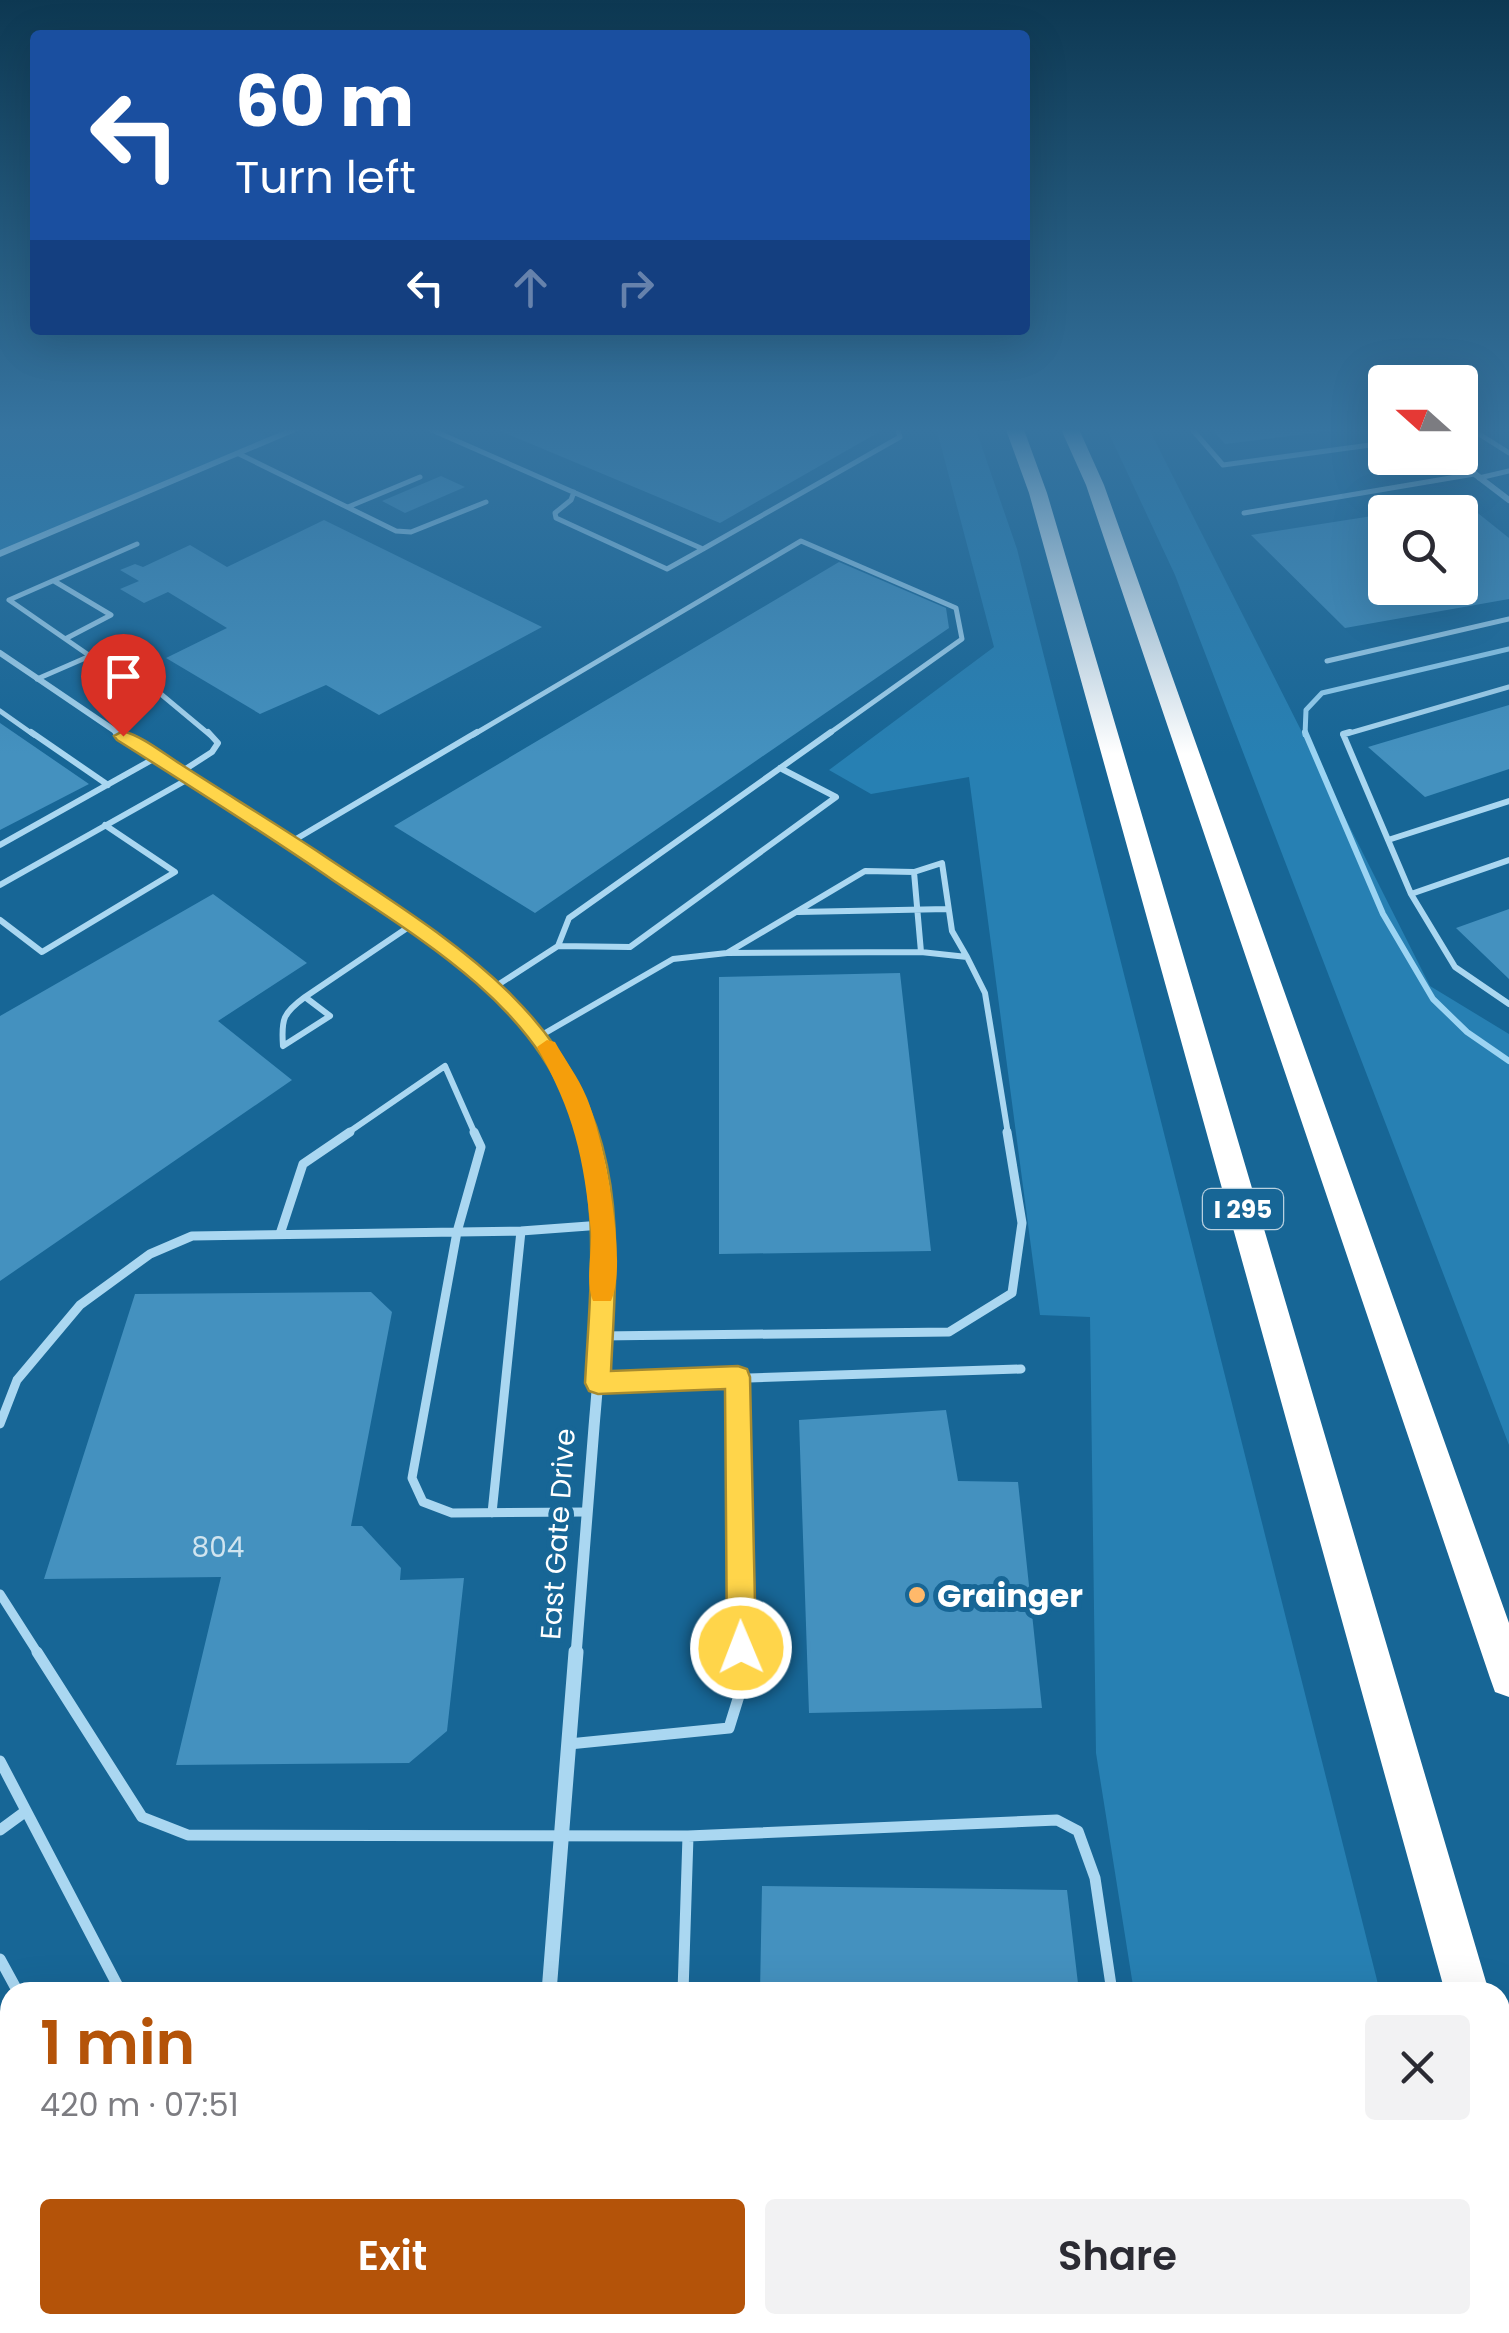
<!DOCTYPE html>
<html lang="en">
<head>
<meta charset="utf-8">
<style>
	:root { --surface:#fff; --page:#f2f2f3; --text:#2b2b33; --muted:#7c7c81; --accent:#b45309 }
	body { margin:0; font-family:Poppins,sans-serif; background:var(--page); color:var(--text); height:100vh; display:flex; flex-direction:column; font-size:38px; white-space:nowrap }
	* { box-sizing:border-box; margin:0 }
	p { font-size:32px; color:var(--muted) }
	.icon { flex:none; width:55px; height:55px; fill:none; stroke:currentColor; stroke-width:2; stroke-linecap:round; stroke-linejoin:round }
	.map { position:relative; flex:1; overflow:hidden }
	.panel { position:absolute; left:0px; top:1982px; width:1510px; height:352px; display:flex; flex-direction:column; background:var(--surface); border-radius:30px 30px 0 0; box-shadow:0 10px 40px #0002 }
	.panel>* { flex:none }
	.guide { position:absolute; left:30px; top:30px; width:1000px; height:305px; border-radius:10px; box-shadow:0 10px 40px #0002; background:#1a4fa0; color:#fff; overflow:hidden }
	.needle { width:65px; rotate:291deg }
	.buttons { position:absolute; left:1368px; top:365px; display:grid; gap:20px }
	.buttons a { display:grid; place-items:center; width:110px; height:110px; border-radius:10px; background:var(--surface); box-shadow:0 10px 40px #0002; font-size:50px }
	.pin { position:absolute; display:grid; place-items:center; width:85px; height:85px; color:#fff; margin:-102px -42px; border-radius:50% 50% 50% 0; rotate:-45deg; box-shadow:0 0 10px #0007 }
	.pin .icon { rotate:45deg }
	.me { position:absolute; width:110px; margin:-55px; rotate:359deg; stroke-linejoin:round; filter:drop-shadow(0 0 8px #0008) }
	.turn { display:flex; align-items:center; gap:35px; height:210px; padding:0 40px; font-size:45px }
	.turn .icon { width:130px; height:130px; stroke-width:2.5 }
	.turn b { display:block; font-size:70px; line-height:85px }
	.lanes { display:flex; align-items:center; height:95px; padding:0 40px; background:#0003; justify-content:center; gap:50px; direction:ltr }
	.lanes .off { opacity:.35 }
	.round { display:grid; place-items:center; flex:none; width:105px; height:105px; border-radius:10px; background:var(--page) }
	.head { display:flex; align-items:center; justify-content:space-between; height:170px; padding:0 40px }
	h1 { font-size:60px; font-weight:600; line-height:75px; color:var(--accent) }
	.button { display:flex; gap:20px; margin-top:auto; padding:20px 40px }
	.button a { flex:1; height:115px; border-radius:10px; background:var(--accent); color:#fff; font-size:40px; font-weight:600; line-height:115px; text-align:center }
	.button a+a { background:var(--page); color:var(--text) }
	.map>svg:first-child { display:block }
	.green { fill:#2780b3 }
	.lines { fill:none; stroke-linecap:round; stroke-linejoin:round }
	.stream-far1 { stroke:#9cd4f3; stroke-width:5 }
	.stream { stroke:#9cd4f3; stroke-width:6 }
	.building { fill:#4491bf }
	.service-far3 { stroke:#aad7f1; stroke-width:5 }
	.service-far2 { stroke:#aad7f1; stroke-width:6 }
	.service-far1 { stroke:#aad7f1; stroke-width:9 }
	.service { stroke:#aad7f1; stroke-width:11 }
	.minor-far3 { stroke:#aad7f1; stroke-width:6 }
	.minor-far2 { stroke:#aad7f1; stroke-width:9 }
	.minor-far1 { stroke:#aad7f1; stroke-width:11 }
	.minor { stroke:#aad7f1; stroke-width:15 }
	.tertiary { fill:#aad7f1; fill-rule:evenodd }
	.motorway { fill:#fff; fill-rule:evenodd }
	.route { fill:#ffd54a; stroke:#a68a30; stroke-width:2.5 }
	.slow { fill:#f59e0b }
	.poi-dot { fill:#ffb96a; stroke:#176696; stroke-width:4 }
	.labels { text-anchor:middle; dominant-baseline:central; stroke-width:10; stroke-linejoin:round; paint-order:stroke }
	.shield { fill:#176696; stroke:#b9d1e0; stroke-width:2.5 }
	.shield-label { font-size:25px; font-weight:bold; fill:#fff }
	.street-label { font-size:28px; fill:#fff; stroke:#176696 }
	.near-number-label { font-size:28px; fill:#d0e4ef }
	.near-poi-label { font-size:32px; font-weight:bold; fill:#fff; stroke:#176696; text-anchor:start }
</style>
</head>
<body>
<div class="map">
<svg width="1509" height="2333" viewBox="0 0 1509 2333">
	<rect width="100%" height="100%" fill="#176696"/>
	<path class="green" d="M0,427H249L274,441L0,556Z
		M936,427H975L1017,549L1380,1992H1134L1096,1753L1090,1317L1040,1315L969,777L871,794L829,770L994,647Z
		M1106,427H1148L1430,986L1509,1034V1445L1175,575Z
		M1187,2325H1464L1466,2333H1189Z"/>
	<g class="lines">
		<path class="stream-far1" d="M1305,735L1306,710L1322,693L1509,649"/>
		<path class="stream" d="M1305,732L1383,914L1433,999L1467,1032L1509,1061"/>
	</g>
	<path class="building" d="M491,427H882L886,428L720,523Z
		M1210,427H1344L1345,429L1225,444Z
		M441,476L465,487L405,513L382,501Z
		M1464,502L1509,538V599L1345,628L1251,535L1385,514V588H1460V512L1412,510Z
		M324,520L542,627L379,715L326,685L260,714L166,658L227,628L168,592L144,603L120,589L139,581L120,570L135,564L143,567L190,545L227,567Z
		M839,562L946,608L949,628L535,913L394,826Z
		M1509,705V769L1425,797L1368,747Z
		M0,723L89,784L0,830Z
		M213,894L307,963L218,1021L292,1080L0,1281V1016Z
		M1509,909V979L1456,928Z
		M900,973L931,1251L719,1254V977Z
		M371,1292L392,1312L351,1526H362L401,1568L400,1580L464,1578L447,1731L409,1763L176,1765L221,1577L44,1579L135,1294Z
		M946,1410L958,1481L1018,1482L1042,1708L809,1713L799,1420Z
		M762,1886L1067,1890L1079,1992H760Z
		M0,2109L10,2129V2325H168L172,2333H0Z"/>
	<g class="lines">
		<path class="service-far3" d="M425,427L703,549L900,437L897,427
			M1190,427L1223,465L1385,443
			M1468,427L1509,453
			M239,454L396,531L411,532L486,502
			M1479,478L1509,471
			M574,492L571,500L555,513L556,518L667,569L703,549
			M348,507L420,477
			M1244,513L1474,474
			M54,581L111,615L67,638
			M90,656L126,665L210,735
			M1327,661L1509,619
			M37,679L90,656L9,600L137,544
			M0,711L34,735
			M473,735L801,541L956,608L962,639L827,735
			M1343,735L1509,687"/>
		<path class="service-far2" d="M31,732L108,785
			M1350,732L1343,734L1411,894L1455,967L1509,1004
			M181,772L212,752L218,743L208,732
			M1388,840L1509,801
			M291,842L477,732
			M0,845L157,757
			M865,871L914,872L921,952L727,953Z
			M914,872L942,863L952,931L967,957
			M0,885L190,778
			M1411,894L1509,860
			M798,912L948,909
			M0,920L42,952L175,872L105,825
			M558,946L630,947L836,797L780,768
			M921,952L967,957L985,993L1008,1134
			M493,988L558,946L569,918L831,732
			M305,997L330,1016L283,1046C281,1019 283,1013 305,997Z
			M305,997L413,924
			M540,1036L673,959L727,953
			M346,1134L445,1066L475,1134"/>
		<path class="service-far1" d="M474,1132L481,1147L457,1232L412,1478L423,1502L452,1513L587,1512
			M280,1234L303,1164L350,1132
			M600,1336L949,1332L1012,1293L1022,1223L1007,1132
			M738,1377L742,1655
			M598,1383L1021,1369
			M0,1424L17,1380L80,1305L150,1254L192,1236L521,1231L602,1225
			M492,1513L521,1231
			M0,1594L39,1655"/>
		<path class="service" d="M37,1652L142,1817L188,1835L688,1836L683,1992
			M569,1744L729,1728L742,1686V1652
			M0,1761L121,1992
			M0,1830L26,1811
			M688,1836L1057,1820L1078,1831L1095,1878L1112,1992
			M0,1959L18,1992
			M191,2325L196,2333
			M297,2325L304,2333
			M670,2325V2333
			M1160,2325L1161,2333
			M275,2333L285,2325"/>
		<path class="minor-far3" d="M1454,458L1509,500
			M0,653L121,735"/>
		<path class="minor-far2" d="M117,732L429,935L524,1017L560,1068L575,1097L586,1134"/>
		<path class="minor-far1" d="M576,1655C582,1579 588,1503 594,1427C602,1330 614,1226 586,1132"/>
		<path class="minor" d="M549,1992L576,1652
			M499,2333L501,2325"/>
		<path class="tertiary" d="M293,427H307L0,557V550Z"/>
		<path class="motorway" d="M1005,427H1023L1047,493L1489,1992H1445L1029,493Z
			M1060,427H1078L1104,485L1509,1623V1697L1495,1692L1490,1678L1086,485Z
			M1500,2084L1509,2088V2161L1500,2158Z"/>
	</g>
	<linearGradient id="sky" x2="0" y2="1"><stop stop-color="#0d3852"/><stop offset="0.57" stop-color="#3674a0"/><stop offset="1" stop-color="#3674a0" stop-opacity="0"/></linearGradient>
	<rect width="1509" height="754" fill="url(#sky)"/>
	<path class="route" d="M123,731C144,737 164,754 182,765C227,794 273,822 317,851C440,934 575,1008 607,1166C621,1233 614,1303 611,1371L738,1366L747,1369L750,1377L756,1648L752,1658L741,1662L731,1658L727,1648L725,1389L598,1394L589,1391L585,1383C590,1289 603,1186 564,1097C522,999 419,938 334,881C263,832 190,786 117,740L114,736Z"/>
	<path class="slow" d="M547,1040L555,1042C565,1060 578,1077 586,1096C603,1134 629,1263 611,1301H593C585,1283 592,1252 591,1232C584,1157 574,1113 537,1047Z"/>
	<circle class="poi-dot" cx="917" cy="1595" r="10"/>
	<g class="labels">
		<rect class="shield" x="1203" y="1189" width="80" height="40" rx="8"/>
		<g class="shield-label">
			<text x="1243" y="1209">I 295</text>
		</g>
		<g class="street-label">
			<text transform="translate(558 1534) rotate(-86)">East Gate Drive</text>
		</g>
		<g class="near-number-label">
			<text x="218" y="1547">804</text>
		</g>
		<g class="near-poi-label">
			<text x="937" y="1595">Grainger</text>
		</g>
	</g>
</svg>
<div class="buttons">
<a><svg class="needle" viewBox="-14 -14 28 28"><path d="M0-13l5 13h-10z" fill="#e53935"/><path d="M0 13l5-13h-10z" fill="#7c7c81"/></svg></a>
<a><svg class="icon" aria-label="search" viewBox="0 0 24 24"><circle cx="10" cy="10" r="6"/><path d="M15 15l6 6"/></svg></a>
</div>
<div class="pin" style="left:123px;top:736px;background:#d93025"><svg class="icon" aria-label="arrive" viewBox="0 0 24 24"><path d="M6 21V4h12l-3 4 3 4H6"/></svg></div>
<svg class="me" style="left:741px;top:1648px" viewBox="-20 -20 40 40"><circle r="17" fill="#ffd54a" stroke="#fff" stroke-width="3"/><path d="M0-11L8 9 0 5-8 9z" fill="#fff"/></svg>
<div class="guide">
<div class="turn"><svg class="icon" aria-label="left" viewBox="0 0 24 24"><path d="M17 20v-9H6M10 6l-5 5 5 5"/></svg><div><b>60 m</b>Turn left</div></div>
<div class="lanes"><svg class="icon" aria-label="left" viewBox="0 0 24 24"><path d="M17 20v-9H6M10 6l-5 5 5 5"/></svg><svg class="icon off" aria-label="ahead" viewBox="0 0 24 24"><path d="M12 20V5M6 11l6-6 6 6"/></svg><svg class="icon off" aria-label="right" viewBox="0 0 24 24"><path d="M7 20v-9h11M14 6l5 5-5 5"/></svg></div>
</div>
<section class="panel">
<div class="head"><div><h1>1 min</h1><p>420 m · 07:51</p></div><a class="round"><svg class="icon" aria-label="close" viewBox="0 0 24 24"><path d="M6 6l12 12M18 6L6 18"/></svg></a></div>
<div class="button"><a>Exit</a><a>Share</a></div>
</section>
</div>
</body>
</html>
